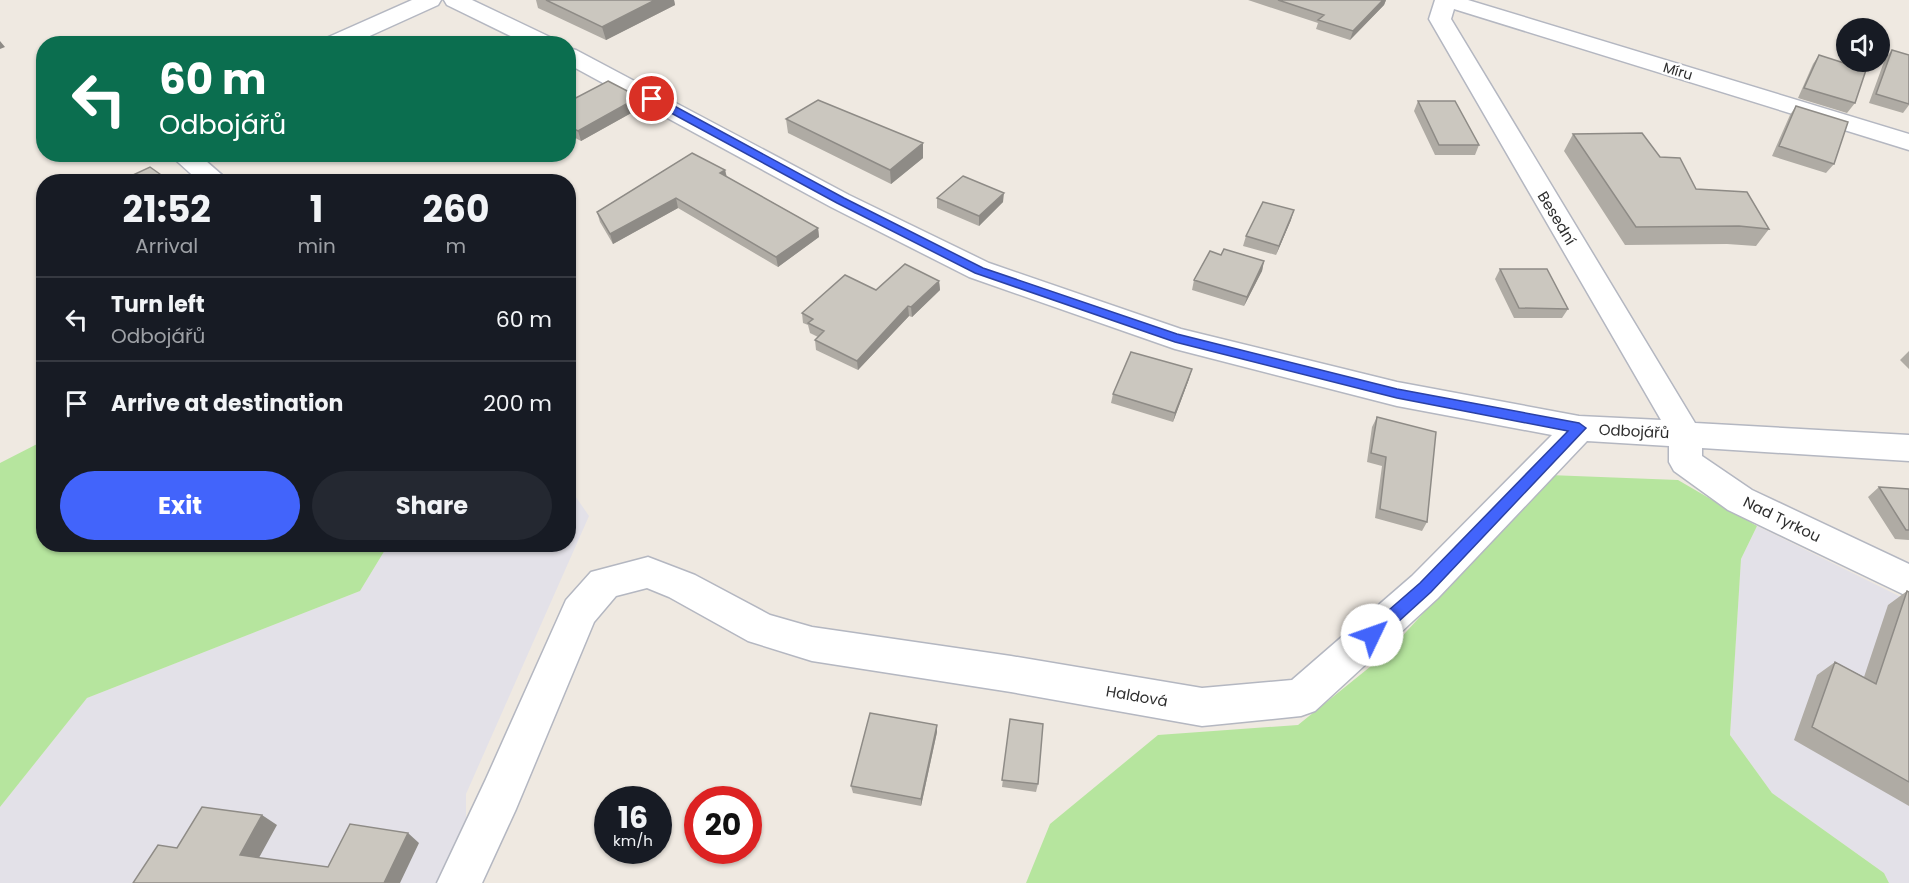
<!DOCTYPE html>
<html lang="en">
<head>
<meta charset="utf-8">
<style>
	:root { --surface:#171b24; --page:#242831; --text:#f1f3f6; --muted:#9ea1a6; --line:#363941; --accent:#4264fb }
	body { margin:0; font-family:Poppins,sans-serif; background:var(--page); color:var(--text); height:100vh; display:flex; flex-direction:column; font-size:22px; white-space:nowrap }
	* { box-sizing:border-box; margin:0 }
	p { font-size:20px; color:var(--muted) }
	.icon { flex:none; width:33px; height:33px; fill:none; stroke:currentColor; stroke-width:2; stroke-linecap:round; stroke-linejoin:round }
	.map { position:relative; flex:1; overflow:hidden }
	.panel { position:absolute; left:36px; top:174px; width:540px; height:378px; display:flex; flex-direction:column; background:var(--surface); border-radius:24px; box-shadow:0 2px 4px #0004 }
	.panel>* { flex:none }
	.guide { position:absolute; left:36px; top:36px; width:540px; height:126px; border-radius:24px; box-shadow:0 2px 4px #0004; background:#0b6e4f; color:#fff; overflow:hidden }
	.buttons { position:absolute; left:1836px; top:18px; display:grid; gap:12px }
	.buttons a { display:grid; place-items:center; width:54px; height:54px; border-radius:50%; background:var(--surface); box-shadow:0 2px 4px #0004; font-size:30px }
	.speed { position:absolute; left:594px; top:786px; display:flex; gap:12px; font-size:30px; font-weight:700; text-align:center }
	.speed>* { display:grid; place-content:center; width:78px; height:78px; border-radius:50%; background:var(--surface); box-shadow:0 2px 4px #0004; line-height:1 }
	.speed small { font-size:15px; font-weight:400 }
	.speed .limit { border:9px solid #d22; background:#fff; color:#111 }
	.pin { position:absolute; display:grid; place-items:center; width:51px; height:51px; color:#fff; margin:-26px; border:3px solid #fff; border-radius:50%; box-shadow:0 2px 6px #0007 }
	.me { position:absolute; width:66px; margin:-33px; rotate:48deg; stroke-linejoin:round; filter:drop-shadow(0 0 4px #0008) }
	.turn { display:flex; align-items:center; gap:21px; height:126px; padding:0 24px; font-size:27px }
	.turn .icon { width:78px; height:78px; stroke-width:2.5 }
	.turn b { display:block; font-size:42px; line-height:51px }
	.eta { display:flex; justify-content:space-evenly; align-items:center; height:102px; text-align:center }
	.eta b { font-size:36px; font-weight:700; line-height:42px }
	.button { display:flex; gap:12px; margin-top:auto; padding:12px 24px }
	.button a { flex:1; height:69px; border-radius:36px; background:var(--accent); color:#fff; font-size:24px; font-weight:700; line-height:69px; text-align:center }
	.button a+a { background:var(--page); color:var(--text) }
	ul { padding:0; list-style:none }
	li { display:flex; align-items:center; gap:18px; height:84px; padding:0 24px; border-top:2px solid var(--line) }
	li div { flex:1 }
	li b { display:block; font-size:22px }
	li em { font-style:normal }
	.map>svg:first-child { display:block }
	.industrial { fill:#e3e1e8 }
	.green { fill:#b6e59e }
	.lines { fill:none; stroke-linecap:round; stroke-linejoin:round }
	.minor-casing { stroke:#b4b7c1; stroke-width:3 }
	.minor { fill:#fff; fill-rule:evenodd }
	.wall { fill:#afaba4 }
	.shaded-wall { fill:#8e8b86 }
	.building { fill:#cbc7bf; stroke:#8e8b86; stroke-width:1.5 }
	.route { fill:#4264fb; stroke:#2b41a3; stroke-width:1.5 }
	.labels { text-anchor:middle; dominant-baseline:central; stroke-width:4.5; stroke-linejoin:round; paint-order:stroke }
	.far-street-label { font-size:14px; fill:#2e2e2e; stroke:#fff }
	.street-label { font-size:15px; fill:#2e2e2e; stroke:#fff }
</style>
</head>
<body>
<div class="map">
<svg width="1909" height="883" viewBox="0 0 1909 883">
	<rect width="100%" height="100%" fill="#efe9e1"/>
	<path class="industrial" d="M569,487L589,516L466,794V827L439,883H0V807L87,698L360,591L388,545L568,544Z
		M1757,526L1909,601V883H1889L1884,873L1772,793L1730,735L1741,559Z"/>
	<path class="green" d="M43,441L44,544L388,545L360,591L87,698L0,807V463Z
		M1549,475L1678,480L1757,526L1741,559L1730,735L1772,793L1884,873L1889,883H1026L1050,824L1158,735L1298,725L1386,654Z"/>
	<g class="lines">
		<g class="minor-casing">
			<path id="minor" d="M412,0H441L438,5L352,44H321L324,39Z
				M444,0H472L554,39L557,44H527L447,5Z
				M1435,0H1468L1909,134V150L1454,9L1451,19L1695,423L1909,435V461L1702,448V456L1752,490L1909,564V597L1728,510L1674,471L1669,462V446L1587,441L1438,598L1315,711L1301,716L1202,726L1011,692L812,661L748,641L669,597L647,588L616,596L594,622L516,809L482,883H437L486,779L566,600L591,572L648,557L695,575L770,615L812,627L1011,656L1202,688L1292,680L1412,576L1552,435L1397,406L1175,349L969,277L831,207L568,64V48L576,50L849,195L989,263L1181,329L1397,382L1579,416L1661,420L1429,19Z
				M169,154H198L230,182H200Z"/>
		</g>
		<use href="#minor" class="minor"/>
	</g>
	<path class="wall" d="M536,0H674L675,5L606,40L538,8Z
		M1248,0H1386L1384,5L1350,40L1316,29L1318,23Z
		M1892,50L1909,55V105L1903,113L1869,103L1885,59Z
		M1819,55L1855,103L1847,113L1798,98L1813,64Z
		M1418,101L1479,145L1475,155H1435L1414,111Z
		M568,102L642,107L581,141L568,134Z
		M1796,106L1834,164L1826,173L1772,156L1790,115Z
		M786,119L923,158L891,184L788,133Z
		M1573,134L1660,157L1696,189L1769,229L1756,246L1727,244L1625,245L1564,151Z
		M725,170L727,177L818,228L819,237L778,267L678,208L613,244L600,222L597,212Z
		M937,198L1003,202L979,226L937,208Z
		M1291,220L1276,255L1243,246L1246,236Z
		M1221,255L1264,261L1262,271L1244,306L1192,290L1194,280Z
		M1500,269L1568,309L1562,318H1514L1495,279Z
		M939,281L940,290L912,317L909,316L858,370L816,350L815,340L818,337L810,333L808,325L803,323L802,313Z
		M1909,351V369L1900,360Z
		M1189,379L1173,422L1111,403L1113,394Z
		M1377,417L1427,522L1422,531L1375,518L1382,466L1367,462L1372,427Z
		M1879,487L1909,489V540L1895,539L1868,497Z
		M1907,591L1909,592V806L1794,740L1817,675L1835,662L1864,677L1888,605Z
		M1010,719L1038,784L1036,792L1002,787Z
		M937,725V732L921,806L853,793L851,786Z"/>
	<path class="shaded-wall" d="M655,0H674L675,5L606,40L602,27Z
		M1383,0H1386L1384,5L1350,40L1353,31Z
		M0,41L5,47L0,49Z
		M639,97L642,107L581,141L578,131Z
		M923,143V158L891,184L890,170Z
		M725,170L727,180L720,173Z
		M1004,193L1003,202L979,226V216Z
		M676,198L678,208L613,244L610,234Z
		M1294,210L1291,220L1276,255L1279,246Z
		M818,228L819,237L778,267L776,257Z
		M1264,261L1262,271L1244,306L1247,297Z
		M939,281L940,290L912,317L911,307Z
		M908,306L909,316L858,370L857,361Z
		M1192,369L1189,379L1173,422L1175,413Z
		M937,725V732L921,806V799Z
		M262,815L277,825L255,865L240,855Z
		M408,833L419,843L400,883H384Z"/>
	<path class="building" d="M546,0H655L602,27Z
		M1278,0H1383L1353,31L1318,20L1324,15Z
		M1892,50L1909,55V104L1876,94Z
		M1819,55L1866,70L1855,103L1804,88Z
		M608,81L639,97L578,131L568,126V102Z
		M818,100L923,143L890,170L786,119Z
		M1418,101H1455L1479,145H1439Z
		M1796,106L1848,122L1834,164L1779,146Z
		M1642,133L1660,157L1680,158L1696,189L1747,192L1769,229L1739,226L1636,227L1573,134Z
		M692,153L725,170L720,173L818,228L776,257L676,198L610,234L597,212Z
		M150,167L171,182H118Z
		M963,176L1004,193L979,216L937,198Z
		M1263,202L1294,210L1279,246L1246,236Z
		M1224,249L1264,261L1247,297L1194,280L1210,251L1221,255Z
		M905,264L939,281L911,307L908,306L857,361L815,340L824,331L808,323L813,319L802,313L845,275L876,290Z
		M1500,269H1547L1568,309L1519,308Z
		M1131,352L1192,369L1175,413L1113,394Z
		M1377,417L1436,432L1427,522L1380,509L1386,457L1371,453Z
		M1879,487L1909,489V530H1906Z
		M1907,591L1909,592V782L1812,727L1835,662L1876,684Z
		M870,713L937,725L921,799L851,786Z
		M1010,719L1043,724L1038,784L1002,780Z
		M202,807L262,815L240,855L328,867L350,824L408,833L384,883H133L158,845L177,848Z"/>
	<path class="route" d="M649,96H656L844,198L983,268L1177,334L1397,389L1579,423L1586,428L1431,592L1378,640L1372,642L1366,640L1364,635L1366,630L1420,583L1568,431L1397,398L1175,342L975,273L837,203L649,101Z"/>
	<g class="labels">
		<g class="far-street-label">
			<text transform="translate(1678 71) rotate(17)">Míru</text>
		</g>
		<g class="street-label">
			<text transform="translate(1557 218) rotate(59)">Besední</text>
			<text transform="translate(1634 431) rotate(3)">Odbojářů</text>
			<text transform="translate(1782 519) rotate(26)">Nad Tyrkou</text>
			<text transform="translate(1137 696) rotate(10)">Haldová</text>
		</g>
	</g>
</svg>
<div class="buttons">
<a><svg class="icon" aria-label="sound" viewBox="0 0 24 24"><path d="M4 9h4l5-4v14l-5-4H4zM17 9q2 3 0 6"/></svg></a>
</div>
<div class="speed"><div>16<small>km/h</small></div><div class="limit">20</div></div>
<div class="pin" style="left:652px;top:99px;background:#d93025"><svg class="icon" aria-label="arrive" viewBox="0 0 24 24"><path d="M6 21V4h12l-3 4 3 4H6"/></svg></div>
<svg class="me" style="left:1372px;top:635px" viewBox="-20 -20 40 40"><circle r="19" fill="#fff"/><path d="M0-13L10 11 0 6-10 11z" fill="#4264fb"/></svg>
<div class="guide">
<div class="turn"><svg class="icon" aria-label="left" viewBox="0 0 24 24"><path d="M17 20v-9H6M10 6l-5 5 5 5"/></svg><div><b>60 m</b>Odbojářů</div></div>
</div>
<section class="panel">
<div class="eta">
<div><b>21:52</b><p>Arrival</p></div>
<div><b>1</b><p>min</p></div>
<div><b>260</b><p>m</p></div>
</div>
<ul>
<li><svg class="icon" aria-label="left" viewBox="0 0 24 24"><path d="M17 20v-9H6M10 6l-5 5 5 5"/></svg><div><b>Turn left</b><p>Odbojářů</p></div><em>60 m</em></li>
<li><svg class="icon" aria-label="arrive" viewBox="0 0 24 24"><path d="M6 21V4h12l-3 4 3 4H6"/></svg><div><b>Arrive at destination</b></div><em>200 m</em></li>
</ul>
<div class="button"><a>Exit</a><a>Share</a></div>
</section>
</div>
</body>
</html>
